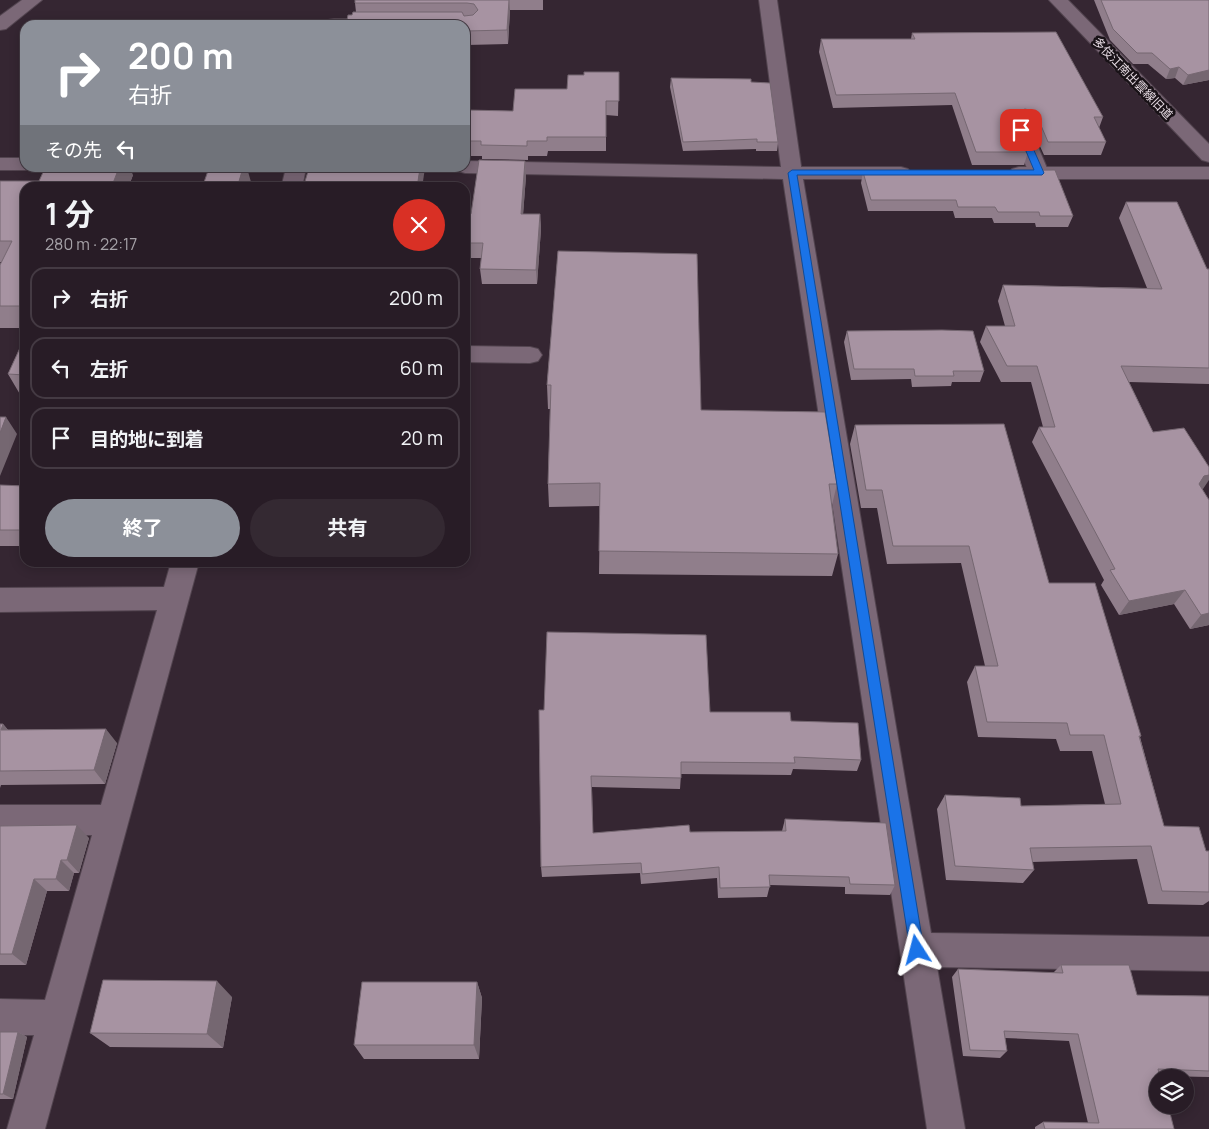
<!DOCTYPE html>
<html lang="ja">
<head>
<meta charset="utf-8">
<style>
	:root { --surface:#281c26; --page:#342932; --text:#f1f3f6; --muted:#a5a1a7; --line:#443a43; --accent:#8c9099 }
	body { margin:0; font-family:Manrope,"Noto Sans JP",sans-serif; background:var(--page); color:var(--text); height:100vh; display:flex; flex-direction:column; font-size:19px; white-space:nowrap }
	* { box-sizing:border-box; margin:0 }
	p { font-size:16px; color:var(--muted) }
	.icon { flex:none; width:28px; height:28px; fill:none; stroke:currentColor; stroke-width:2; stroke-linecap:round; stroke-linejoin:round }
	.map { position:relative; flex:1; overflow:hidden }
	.side { position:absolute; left:20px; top:182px; width:450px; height:385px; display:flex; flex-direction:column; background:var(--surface); border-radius:15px; box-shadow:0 2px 12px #0003,0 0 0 1px var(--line) }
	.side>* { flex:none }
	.guide { position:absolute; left:20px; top:20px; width:450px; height:152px; border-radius:15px; box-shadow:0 2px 12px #0003,0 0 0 1px var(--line); background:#8c9099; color:#fff; overflow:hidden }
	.controls { position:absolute; left:1149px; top:1069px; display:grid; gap:10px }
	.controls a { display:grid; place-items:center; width:45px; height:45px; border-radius:50%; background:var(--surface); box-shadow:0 2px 12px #0003,0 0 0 1px var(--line); font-size:25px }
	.pin { position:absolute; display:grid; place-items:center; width:42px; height:42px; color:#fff; margin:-21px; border-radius:10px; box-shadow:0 2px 8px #0006 }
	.me { position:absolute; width:55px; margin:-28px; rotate:351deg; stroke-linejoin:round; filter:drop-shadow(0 0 4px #0008) }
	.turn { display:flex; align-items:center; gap:18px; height:105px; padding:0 25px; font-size:22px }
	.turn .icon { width:65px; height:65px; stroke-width:2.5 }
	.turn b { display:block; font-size:35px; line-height:42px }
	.then { display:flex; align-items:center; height:48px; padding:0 25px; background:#0003; gap:10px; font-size:19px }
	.round { display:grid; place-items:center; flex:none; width:52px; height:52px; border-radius:26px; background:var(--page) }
	.overview { display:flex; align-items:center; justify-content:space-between; height:85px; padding:0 25px }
	h1 { font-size:30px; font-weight:700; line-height:38px }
	.primary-button { display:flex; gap:10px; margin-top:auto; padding:10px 25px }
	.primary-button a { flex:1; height:58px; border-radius:30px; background:var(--accent); color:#fff; font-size:20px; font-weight:700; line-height:58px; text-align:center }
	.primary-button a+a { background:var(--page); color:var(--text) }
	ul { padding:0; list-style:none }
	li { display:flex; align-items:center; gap:15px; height:62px; margin:0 10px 8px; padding:0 15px; border:2px solid var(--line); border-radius:15px }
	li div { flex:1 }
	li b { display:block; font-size:19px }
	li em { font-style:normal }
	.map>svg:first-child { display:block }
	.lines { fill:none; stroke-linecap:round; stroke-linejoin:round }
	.street-casing { stroke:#52444f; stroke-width:2 }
	.secondary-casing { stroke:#52444f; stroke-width:2 }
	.street { fill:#7b6877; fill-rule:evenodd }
	.secondary { fill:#7b6877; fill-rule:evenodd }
	.wall { fill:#907e8b }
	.shaded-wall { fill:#756771 }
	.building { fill:#a793a2; stroke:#756771 }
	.route { fill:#1a73e8; stroke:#114b97 }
	.labels { text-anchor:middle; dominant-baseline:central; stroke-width:5; stroke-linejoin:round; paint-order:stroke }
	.far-street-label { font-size:12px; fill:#e7dce4; stroke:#191217 }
</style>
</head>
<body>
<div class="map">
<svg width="1209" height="1129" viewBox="0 0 1209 1129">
	<rect width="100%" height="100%" fill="#352632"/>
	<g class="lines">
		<g class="street-casing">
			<path id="street" d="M759,0H777L802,173L931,933L1209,937V971L937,967L965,1129H927L783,179L465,173L458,171L455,168H465V161L781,167Z
				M334,19H384L390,20L393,24H325L328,20Z
				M1021,124L1028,126L1031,130L1049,173L1046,177L1039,179L1032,177L1029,173L1011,130L1014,126Z
				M0,158H25V168H33L25,170H0Z
				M286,168H306L302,188H281Z
				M465,346L530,347L538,349L542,355L538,361L530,363L465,362Z
				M171,562H199L45,1129H7L34,1035H0V999L45,1000L92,835H0V805H101L157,610L0,612V588L164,587Z"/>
		</g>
		<g class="secondary-casing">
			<path id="secondary" d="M22,0H42L6,29L0,30V16Z
				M1049,0H1068L1209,144V162L1202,160Z
				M792,167H901L908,169L911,173L908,177L901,179H792L785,177L782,173L785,169Z
				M1019,167H1209V179H1019L1012,177L1009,173L1012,169Z"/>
		</g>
		<use href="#street" class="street"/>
		<use href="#secondary" class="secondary"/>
	</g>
	<path class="wall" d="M355,0H543V10H510L508,44L467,45V49H465V25L352,15L356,12L355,3Z
		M1094,0H1209V80L1183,85L1175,78L1166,79L1148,64H1133L1110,40Z
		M912,33L1103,117L1099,128L1106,142L1101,155H1044L1032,129L1029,124L1020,122L1016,124L1028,152L1024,165H972L952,105L833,108L819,52L821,39H911Z
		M619,72L618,116L606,115V151H548L547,156H528V160L482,159V156H465V110L513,111L567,89L584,75Z
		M671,78L751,82L778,142L777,151H756V149L683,151L670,87Z
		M525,161L526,176L523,214H540L541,229L537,284H482L480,269L482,258H465V214H471Z
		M863,172L1073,216L1068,227H1036L1035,223H994L992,218H955L953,211H868L861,183Z
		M133,175L128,188H25V328H0V265L1,262H0V181H39Z
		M1126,202L1207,269H1209V384L1129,382L1153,432L1203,489L1209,625L1190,629L1174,604L1119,615L1101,585L1104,580L1032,442L1039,427H1043L1031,382H1001L980,342L986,326H1005L998,301L1003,285L1147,288L1119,218Z
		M558,251L701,410L837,484L832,505L838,554L832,576L599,574L600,506L549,507L548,484L550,409H548L547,385Z
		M847,331L984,371L980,382H952L951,386L912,387L911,379L851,380L844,342Z
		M25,337V396H21L8,374Z
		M855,425L1049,583L1141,736L1140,737L1164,826L1206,851H1209V901L1203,905L1148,904L1137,859L1032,862L1034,870L1023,883L946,880L937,809L945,795L1021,806L1105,804L1092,751H1060L1056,739L978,737L967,682L975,666H985L961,563L887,564L877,508H861L850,444Z
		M0,485L25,486V546H0Z
		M539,710L710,712L791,721L861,760L857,771L793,769L791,775L681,774L680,789L592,787L593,833L782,831L785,819L895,885L890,895L845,894V887L770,885L767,897L718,898L717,878L641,884L640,873L542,877L541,867Z
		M0,724H3L8,730L117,743L105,784L1,785L0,788Z
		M0,826L89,838L79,873H74L69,891H47L26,965H0Z
		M1061,965L1137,995L1209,996V1077L1160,1076L1174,1129H1035V1127L1043,1122L1088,1123L1069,1041L1005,1038L1007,1051L1000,1058L963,1056L952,977L958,969L1053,973Z
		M477,982L482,998L479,1059H364L354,1045Z
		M232,997L223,1048L110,1047L90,1033Z
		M0,1032H18L27,1037L13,1099H0Z"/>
	<path class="shaded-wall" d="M509,0L510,10L508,44L507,30Z
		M466,31L467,45V49L465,35Z
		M1179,67L1175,78L1166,79L1170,69Z
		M1209,70V80L1183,85L1188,75Z
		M1025,109L1020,122L1012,125L1013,118L1017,112Z
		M525,161L526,176L522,229L521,214Z
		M119,168H130L133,175L128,188H111Z
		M243,168H247L251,182L250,188H237Z
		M420,168H425L422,188H417Z
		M540,214L541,229L537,284L536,270Z
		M6,417L17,434L0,476V433Z
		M1209,475V480L1203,489L1194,491L1204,476Z
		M1185,590L1174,604L1119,615L1129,601Z
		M1209,613V625L1190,629L1201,615Z
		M3,724L16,739L1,730Z
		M106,729L117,743L105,784L94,770Z
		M77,825L89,838L79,873L67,860Z
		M61,860L74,873L69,891L56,879Z
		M34,879L47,891L26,965L12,954Z
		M217,981L232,997L223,1048L207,1034Z
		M477,982L482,998L479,1059L474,1045Z
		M18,1032L27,1037L13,1099L3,1094Z"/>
	<path class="building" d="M355,0H509L507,30L466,31L465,35V25H346L348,15H352L353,12H462L464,16L473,15L478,10L474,4L467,3H355Z
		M1101,0H1209V70L1188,75L1179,67L1170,69L1152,53H1137L1113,29Z
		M1056,32L1103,117H1094L1106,142H1048L1037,116L1033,111L1025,109L1017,112L1013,118L1028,152H976L955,93L836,95L821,39H915L912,33Z
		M584,72H619V101H606V137H547V141H527V146L481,145V141H465V110L513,111L515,89H567L568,75H584Z
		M671,78L751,79V82L770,83L778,142H757V139L683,142Z
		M479,160L525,161L521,214H540L536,270L480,269L483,243H465V214H471Z
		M45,168H119L111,188H25V306H0V265L12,241H0V181H39Z
		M209,168H243L237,188H202Z
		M309,168H420L417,188H303Z
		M1055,170L1073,216H1040L1039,212H998L995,207H958L956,200H871L863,172Z
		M1126,202H1177L1207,269H1209V368L1121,366L1153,432L1184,428L1209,467V475L1204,476L1199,484L1209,500V613L1201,615L1185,590L1129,601L1110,570L1115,569L1039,427H1055L1037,366H1007L986,326H1015L1003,285L1162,289Z
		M558,251L697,254L701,410L825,412L837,484H829L838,554L599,551L600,483L548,484L551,385H547Z
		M942,330L973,331L984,371H953L954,376H915L914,369H854L847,331Z
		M25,337V375L8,374Z
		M0,417H6L0,433Z
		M1004,424L1049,583H1095L1141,736H1139L1164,826L1199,827L1206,851H1209V892L1162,891L1151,846L1030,848L1034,870L955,866L945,795L1020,798L1021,806L1121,804L1104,735H1070L1067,723L987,722L975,666H998L969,546H893L882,490H866L855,425Z
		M0,485L25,486V530H0Z
		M547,632L706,635L710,712H790L791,721L858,723L861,760L794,757L795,763L681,762V778L591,776L593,833L689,825L690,832L786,831L785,819L886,823L895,885L850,884L849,877L769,875L770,887L720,888L719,867L642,874L641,863L541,867L539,710H544Z
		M0,724H3L1,730L106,729L94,770L0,771Z
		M77,825L67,860H61L56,879H34L12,954H0V826Z
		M1061,965H1129L1137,995L1209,996V1071L1158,1069L1160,1078H1158V1105H1168L1174,1129H1045L1043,1122L1099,1123L1078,1034L1004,1031L1007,1051L970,1050L958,969L1063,973Z
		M103,980L217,981L207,1034L90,1033Z
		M362,982H477L474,1045H354Z
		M0,1032H18L3,1094H0Z"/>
	<path class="route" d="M1018,129L1025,130L1044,173L1042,175H797L924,950L922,955L917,957L912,955L910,950L788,173L792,170H1034L1017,130Z"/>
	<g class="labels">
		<g class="far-street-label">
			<text transform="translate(1133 78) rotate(46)">多伎江南出雲線旧道</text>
		</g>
	</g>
</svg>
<div class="controls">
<a><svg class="icon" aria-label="layers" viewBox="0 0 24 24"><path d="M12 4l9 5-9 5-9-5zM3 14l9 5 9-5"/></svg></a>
</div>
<div class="pin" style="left:1021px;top:130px;background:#d93025"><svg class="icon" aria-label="arrive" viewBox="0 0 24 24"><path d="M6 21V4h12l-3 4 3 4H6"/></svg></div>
<svg class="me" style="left:917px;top:950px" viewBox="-20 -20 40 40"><path d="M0-17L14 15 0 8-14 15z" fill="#1a73e8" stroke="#fff" stroke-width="4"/></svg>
<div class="guide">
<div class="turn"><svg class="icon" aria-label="right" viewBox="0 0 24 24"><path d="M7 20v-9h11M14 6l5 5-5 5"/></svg><div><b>200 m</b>右折</div></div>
<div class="then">その先<svg class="icon" aria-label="left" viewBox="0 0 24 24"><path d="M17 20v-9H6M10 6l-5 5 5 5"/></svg></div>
</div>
<section class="side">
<div class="overview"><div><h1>1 分</h1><p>280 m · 22:17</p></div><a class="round" style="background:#d93025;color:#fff"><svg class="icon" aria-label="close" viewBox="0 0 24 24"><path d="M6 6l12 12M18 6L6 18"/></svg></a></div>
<ul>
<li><svg class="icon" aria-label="right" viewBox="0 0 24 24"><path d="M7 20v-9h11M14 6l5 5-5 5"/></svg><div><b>右折</b></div><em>200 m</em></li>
<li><svg class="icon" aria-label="left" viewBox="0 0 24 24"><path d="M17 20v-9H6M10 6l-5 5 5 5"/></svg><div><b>左折</b></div><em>60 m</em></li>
<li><svg class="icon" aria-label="arrive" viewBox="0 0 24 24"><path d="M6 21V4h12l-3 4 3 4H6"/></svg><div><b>目的地に到着</b></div><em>20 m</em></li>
</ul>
<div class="primary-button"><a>終了</a><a>共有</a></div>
</section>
</div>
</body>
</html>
